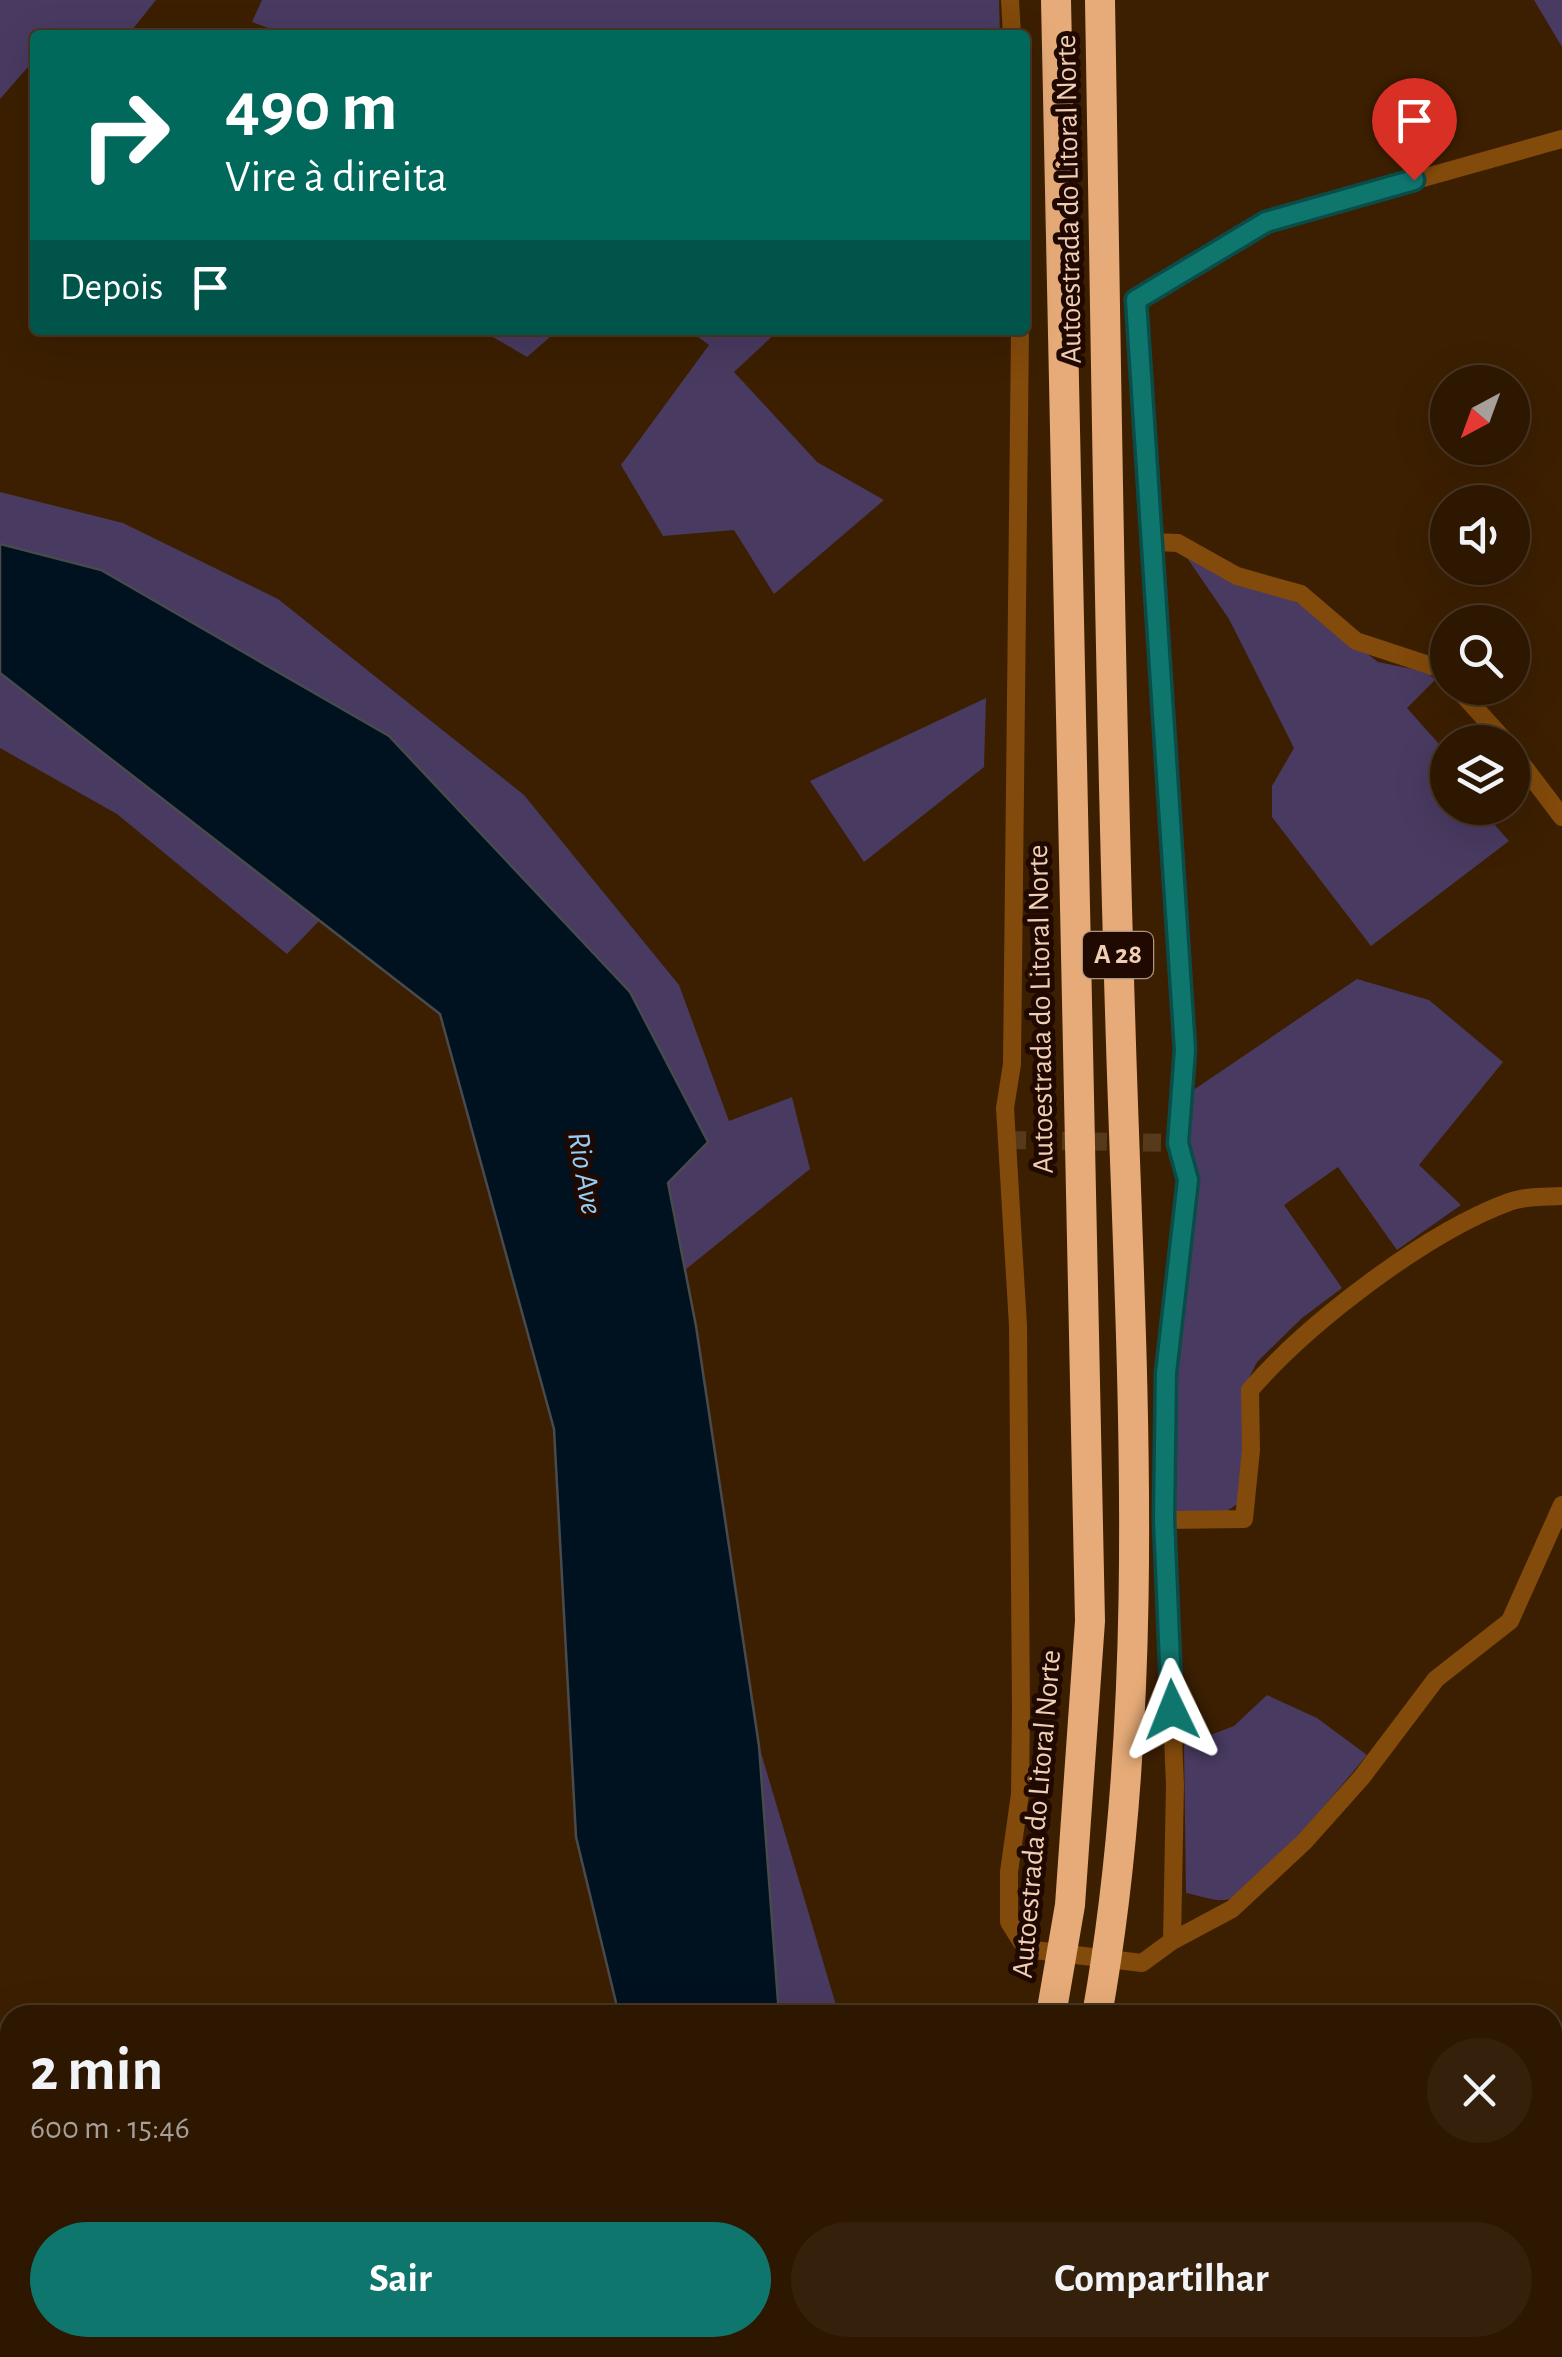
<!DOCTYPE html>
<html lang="pt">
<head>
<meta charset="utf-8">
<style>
	:root { --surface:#2d1701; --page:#35200b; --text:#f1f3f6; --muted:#a79f99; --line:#483623; --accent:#0f766e }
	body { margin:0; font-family:"Alegreya Sans",sans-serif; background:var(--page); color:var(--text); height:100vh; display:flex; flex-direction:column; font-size:38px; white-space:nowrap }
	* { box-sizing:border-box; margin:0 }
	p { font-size:32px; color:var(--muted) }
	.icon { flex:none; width:55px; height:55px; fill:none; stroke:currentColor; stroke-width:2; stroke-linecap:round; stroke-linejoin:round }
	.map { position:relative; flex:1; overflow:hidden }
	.panel { position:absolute; left:0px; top:2005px; width:1562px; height:352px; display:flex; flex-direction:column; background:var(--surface); border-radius:30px 30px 0 0; box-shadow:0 10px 40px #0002,0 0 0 2px var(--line) }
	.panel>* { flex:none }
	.banner { position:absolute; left:30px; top:30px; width:1000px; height:305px; border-radius:10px; box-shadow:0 10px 40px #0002,0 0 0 2px var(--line); background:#00695c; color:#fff; overflow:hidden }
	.needle { width:65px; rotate:221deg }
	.controls { position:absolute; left:1430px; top:365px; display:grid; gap:20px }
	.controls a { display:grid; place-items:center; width:100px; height:100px; border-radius:50%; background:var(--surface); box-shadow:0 10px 40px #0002,0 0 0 2px var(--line); font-size:50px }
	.pin { position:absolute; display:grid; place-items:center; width:85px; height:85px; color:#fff; margin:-102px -42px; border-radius:50% 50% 50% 0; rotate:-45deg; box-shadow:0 0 10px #0007 }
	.pin .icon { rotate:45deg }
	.me { position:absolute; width:110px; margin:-55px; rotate:358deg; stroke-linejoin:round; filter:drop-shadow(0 0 8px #0008) }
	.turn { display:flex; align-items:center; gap:35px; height:210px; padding:0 30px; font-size:45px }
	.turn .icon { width:130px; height:130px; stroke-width:2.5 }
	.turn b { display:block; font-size:70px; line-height:85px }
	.then { display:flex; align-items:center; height:95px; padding:0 30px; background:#0003; gap:20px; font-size:38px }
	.round { display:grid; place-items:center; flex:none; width:105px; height:105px; border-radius:52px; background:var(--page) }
	.headline { display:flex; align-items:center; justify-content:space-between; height:170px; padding:0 30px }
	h1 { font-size:60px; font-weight:700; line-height:75px }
	.action { display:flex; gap:20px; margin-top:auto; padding:20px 30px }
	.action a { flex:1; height:115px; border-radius:60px; background:var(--accent); color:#fff; font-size:40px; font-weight:700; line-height:115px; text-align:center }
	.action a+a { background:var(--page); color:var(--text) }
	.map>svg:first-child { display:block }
	.green { fill:#493a61 }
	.water { fill:#00111f; stroke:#484a4c; stroke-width:2.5 }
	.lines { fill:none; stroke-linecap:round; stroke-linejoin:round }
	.stream { stroke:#484a4c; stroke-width:6 }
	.minor-tunnel { stroke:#57391c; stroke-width:18; stroke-dasharray:18 9; stroke-linecap:butt }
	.minor { stroke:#824a0b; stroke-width:18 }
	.motorway { stroke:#e6ab78; stroke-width:30 }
	.route-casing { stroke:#0a4d48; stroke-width:25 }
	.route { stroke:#0f766e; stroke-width:18 }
	.labels { text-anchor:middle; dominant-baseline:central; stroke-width:10; stroke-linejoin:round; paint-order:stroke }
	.shield { fill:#1f0900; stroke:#b1947f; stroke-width:2.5 }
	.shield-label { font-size:28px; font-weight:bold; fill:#f0cfb5 }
	.street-label { font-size:30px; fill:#f0cfb5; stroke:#1f0900 }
	.water-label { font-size:32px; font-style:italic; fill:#95cdf5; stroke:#1f0900 }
</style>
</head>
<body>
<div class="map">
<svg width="1562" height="2357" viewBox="0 0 1562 2357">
	<rect width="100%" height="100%" fill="#3c1f01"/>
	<path class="green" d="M0,0H156L128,35H35V59L0,99Z
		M262,0H999L1000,35H287L252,22Z
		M1534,0H1562V47Z
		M481,330H558L527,357Z
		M689,330H779L734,372L817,462L884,500L774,594L734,530L663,536L621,465L709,345Z
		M0,492L123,523L278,599L524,795L679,985L729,1121L792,1097L810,1169L685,1270L668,1182L708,1142L630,992L389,736L101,570L0,544Z
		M1183,552L1307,607L1378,662L1427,672L1435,680L1407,708L1447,753L1448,808H1480L1509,841L1371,946L1272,817V786L1294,748L1229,619Z
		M0,673L6,675L320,920L287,954L117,814L0,748Z
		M986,698L984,767L864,862L810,781Z
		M1357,979L1429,1000L1503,1062L1419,1165L1461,1205L1397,1250L1338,1167L1284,1205L1342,1288L1302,1318L1257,1362L1243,1390L1246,1452L1239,1503L1222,1514H1179L1169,1505L1170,1385L1197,1184L1185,1146L1186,1095Z
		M1267,1695L1317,1718L1367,1755C1346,1780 1251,1898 1225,1900C1213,1901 1197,1895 1186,1893L1184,1745L1234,1726Z
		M759,1746L838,2012L841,2015H779Z
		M1562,2094V2276L1553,2277V2098Z"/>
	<path class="water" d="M0,544L101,570L389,736L630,992L708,1142L668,1183L696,1326L759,1746L779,2015H619L576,1837L554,1429L440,1014L0,673Z
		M1562,2276V2357H900L887,2348H1552L1553,2277Z"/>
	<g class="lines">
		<path class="stream" d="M634,2348L635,2357"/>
		<path class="minor-tunnel" d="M1008,1140L1178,1143"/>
		<path class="minor" d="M1010,0L1012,35
			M1020,330L1012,1064L1005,1108L1018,1326L1021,1710L1020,1794L1009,1872V1922L1026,1949L1142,1963L1172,1941L1232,1909L1304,1842L1362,1777L1436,1679L1510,1621L1562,1505
			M1155,542L1178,543L1237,576L1301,594L1356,641L1438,668L1448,678
			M1457,688L1506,742
			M1512,751L1562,817
			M1164,1520L1244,1519L1251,1450L1250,1390C1308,1323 1425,1233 1509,1202C1524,1196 1545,1197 1562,1196
			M1172,1941L1175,1785L1164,1520L1165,1373L1188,1180L1178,1143L1185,1050L1178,901L1137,300L1266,222L1562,139"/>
		<path class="motorway" d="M1051,2015L1070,1905L1090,1621L1056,0
			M1097,2015C1154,1697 1131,1366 1121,1044C1110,696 1106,348 1100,0
			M976,2357L978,2348
			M1021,2357L1023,2348"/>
	</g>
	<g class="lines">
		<g class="route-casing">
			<path id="route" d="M1172,1710L1164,1520L1166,1373L1188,1180L1178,1143L1185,1050L1136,300L1266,222L1414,180"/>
		</g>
		<use href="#route" class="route"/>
	</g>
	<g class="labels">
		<rect class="shield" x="1083" y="932" width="70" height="46" rx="8"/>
		<g class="shield-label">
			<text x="1118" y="955">A 28</text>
		</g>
		<g class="street-label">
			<text transform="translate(1069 199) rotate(-91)">Autoestrada do Litoral Norte</text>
			<text transform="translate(1041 1009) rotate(-91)">Autoestrada do Litoral Norte</text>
			<text transform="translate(1037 1814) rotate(-85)">Autoestrada do Litoral Norte</text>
		</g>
		<g class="water-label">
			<text transform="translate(585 1173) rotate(80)">Rio Ave</text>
		</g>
	</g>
</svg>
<div class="controls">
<a><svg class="needle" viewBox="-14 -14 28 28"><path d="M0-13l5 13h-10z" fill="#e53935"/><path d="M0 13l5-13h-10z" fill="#a79f99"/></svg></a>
<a><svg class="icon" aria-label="sound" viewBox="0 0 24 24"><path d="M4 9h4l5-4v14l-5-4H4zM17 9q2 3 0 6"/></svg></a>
<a><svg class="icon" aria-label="search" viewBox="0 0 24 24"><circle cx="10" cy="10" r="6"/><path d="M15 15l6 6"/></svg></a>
<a><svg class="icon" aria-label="layers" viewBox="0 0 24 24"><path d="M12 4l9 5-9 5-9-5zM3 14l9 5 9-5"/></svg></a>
</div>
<div class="pin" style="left:1414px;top:180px;background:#d93025"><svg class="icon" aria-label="arrive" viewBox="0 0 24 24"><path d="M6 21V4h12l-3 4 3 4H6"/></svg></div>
<svg class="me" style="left:1172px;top:1710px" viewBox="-20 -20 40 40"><path d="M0-17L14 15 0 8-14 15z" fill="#0f766e" stroke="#fff" stroke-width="4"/></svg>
<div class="banner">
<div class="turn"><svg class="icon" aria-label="right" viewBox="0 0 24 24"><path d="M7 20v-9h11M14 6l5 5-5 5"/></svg><div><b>490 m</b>Vire à direita</div></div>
<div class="then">Depois<svg class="icon" aria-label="arrive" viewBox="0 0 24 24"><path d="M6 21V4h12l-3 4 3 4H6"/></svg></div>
</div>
<section class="panel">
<div class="headline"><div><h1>2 min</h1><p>600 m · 15:46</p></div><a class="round"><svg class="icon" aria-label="close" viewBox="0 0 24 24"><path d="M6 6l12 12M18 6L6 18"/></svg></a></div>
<div class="action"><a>Sair</a><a>Compartilhar</a></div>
</section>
</div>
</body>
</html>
